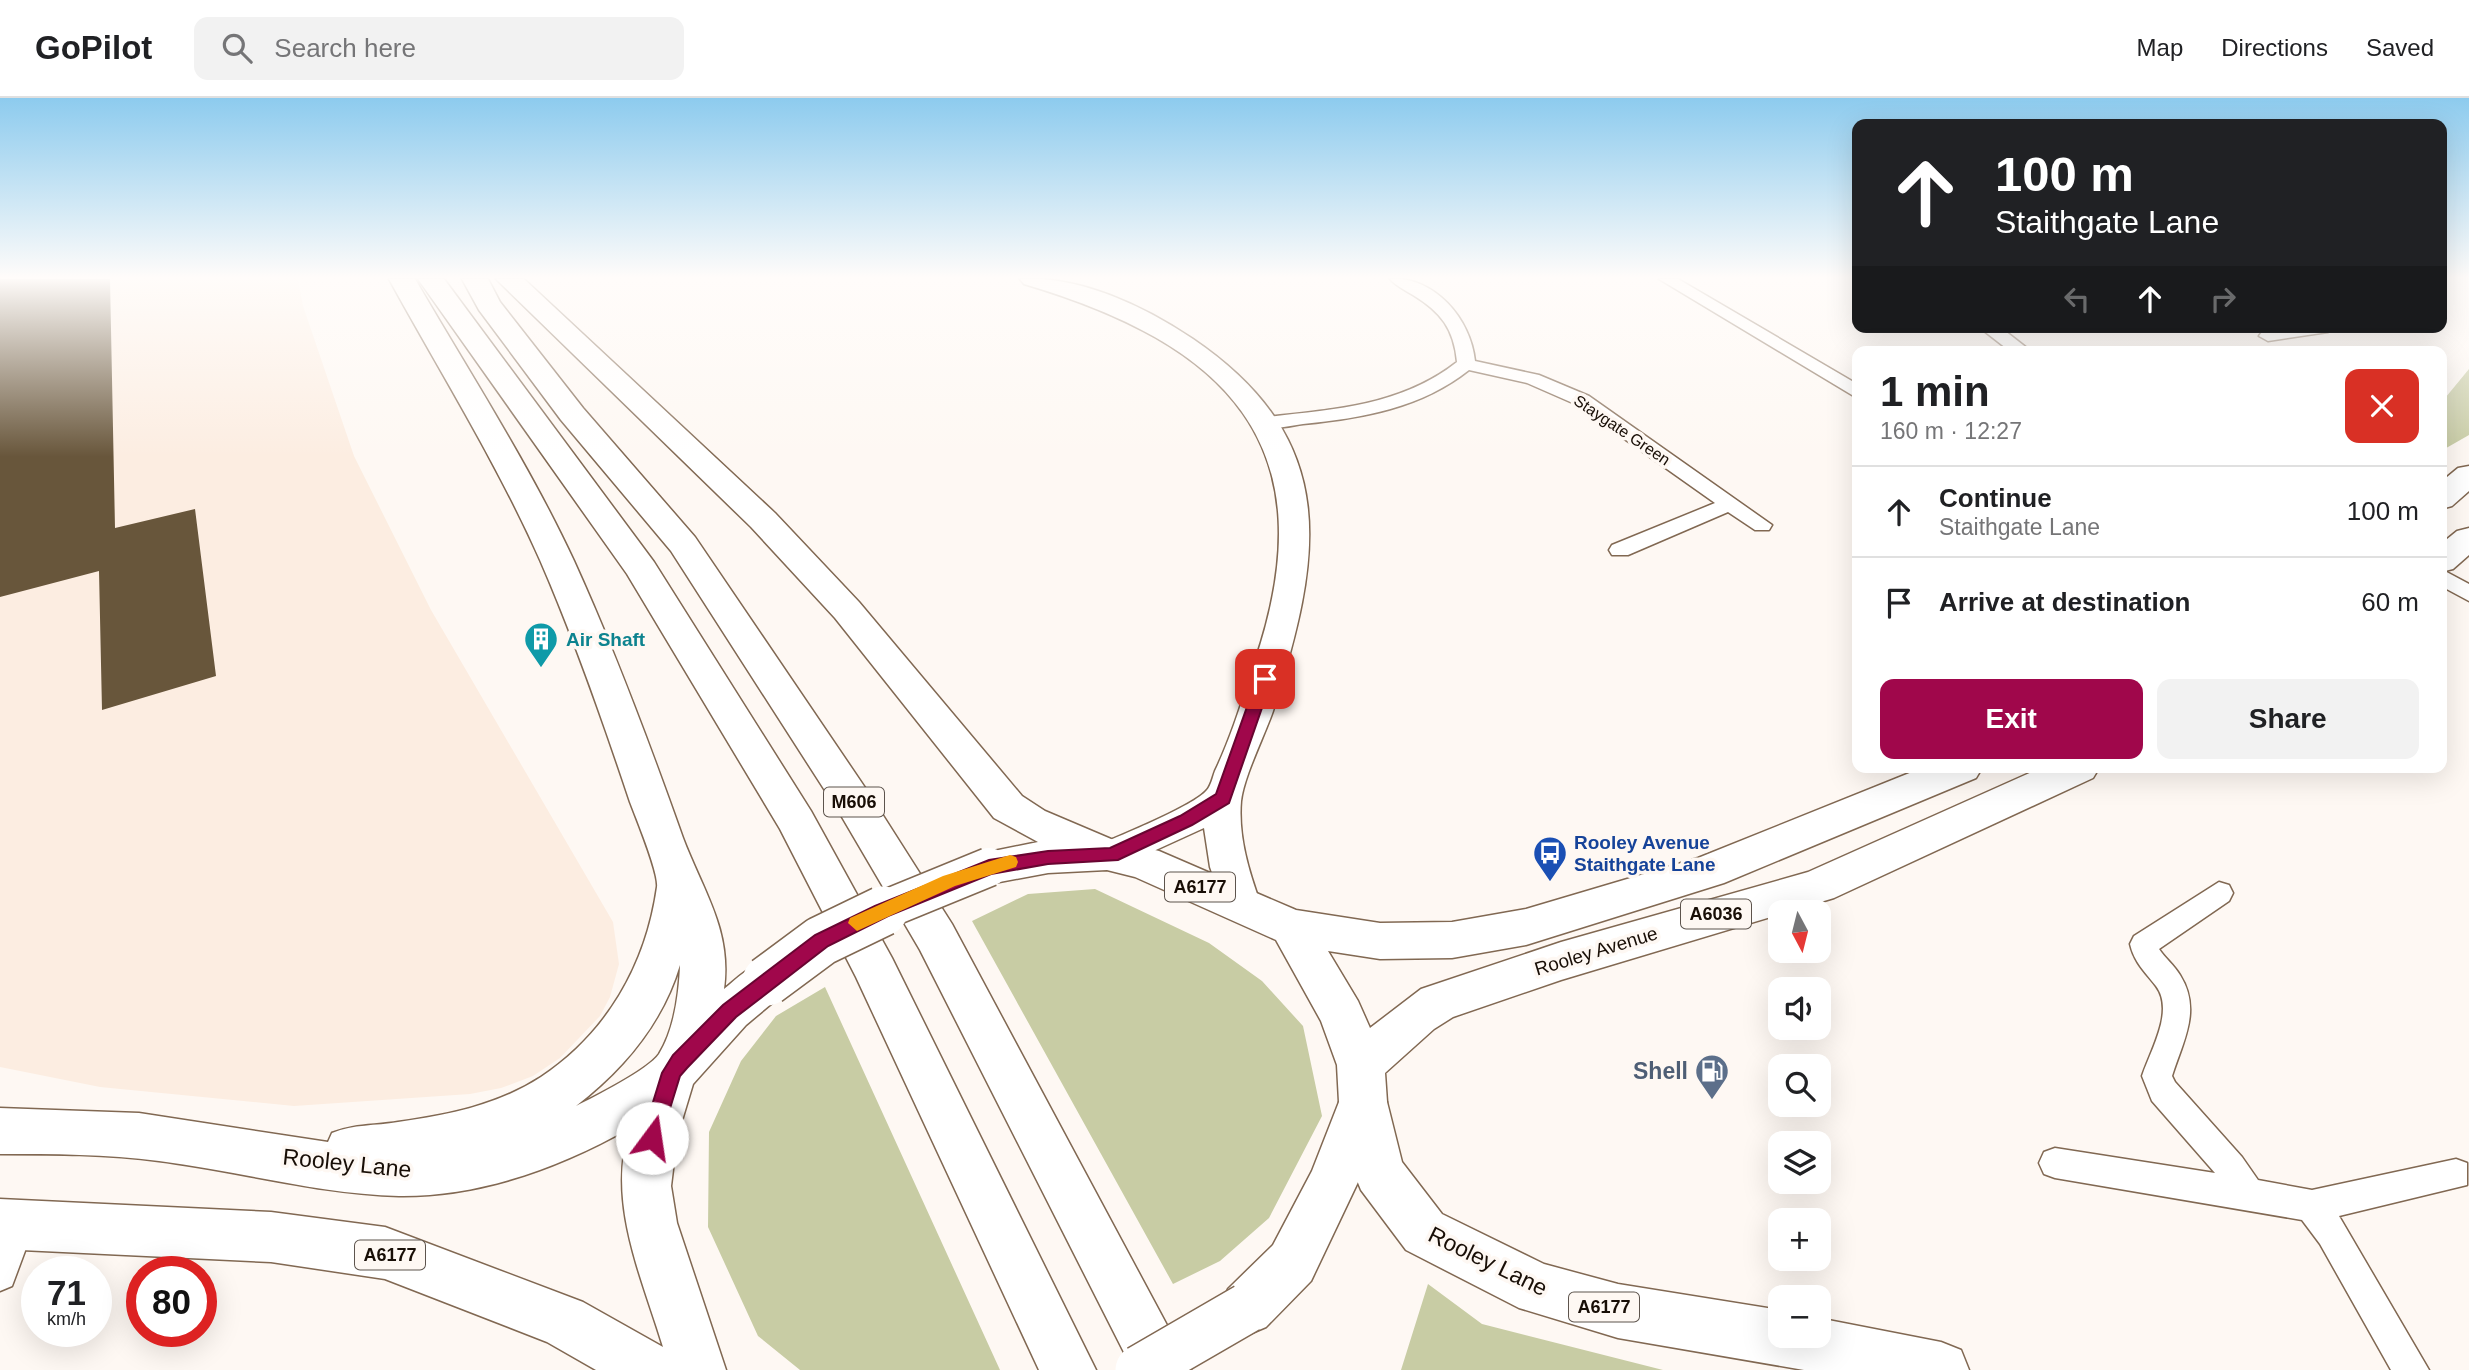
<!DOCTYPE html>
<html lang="en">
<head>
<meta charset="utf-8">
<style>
	:root { --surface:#fff; --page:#f2f2f2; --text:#202124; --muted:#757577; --line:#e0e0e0; --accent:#a0074b }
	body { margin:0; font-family:Arial,sans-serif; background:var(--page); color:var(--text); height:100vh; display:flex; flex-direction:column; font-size:26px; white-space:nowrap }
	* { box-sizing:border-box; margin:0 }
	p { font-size:23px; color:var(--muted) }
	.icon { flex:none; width:38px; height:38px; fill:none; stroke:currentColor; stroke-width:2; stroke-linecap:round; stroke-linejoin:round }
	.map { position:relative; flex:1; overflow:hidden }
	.panel { position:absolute; left:1852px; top:248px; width:595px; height:427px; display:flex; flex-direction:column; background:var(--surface); border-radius:14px; box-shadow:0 7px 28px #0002 }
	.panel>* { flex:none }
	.guide { position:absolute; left:1852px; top:21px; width:595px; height:214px; border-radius:14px; box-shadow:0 7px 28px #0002; background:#202124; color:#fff; overflow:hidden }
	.needle { width:46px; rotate:173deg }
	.tools { position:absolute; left:1768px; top:802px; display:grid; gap:14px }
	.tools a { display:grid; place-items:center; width:63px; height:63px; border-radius:14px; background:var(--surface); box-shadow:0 7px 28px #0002; font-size:35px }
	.speed { position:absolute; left:21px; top:1158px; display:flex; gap:14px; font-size:35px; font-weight:700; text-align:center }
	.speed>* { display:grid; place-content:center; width:91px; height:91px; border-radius:50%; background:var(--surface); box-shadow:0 7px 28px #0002; line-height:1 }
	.speed small { font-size:18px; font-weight:400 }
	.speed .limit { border:10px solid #d22; background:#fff; color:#111 }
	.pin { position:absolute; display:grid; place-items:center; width:60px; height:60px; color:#fff; margin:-30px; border-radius:14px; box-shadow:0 4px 10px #0006 }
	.me { position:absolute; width:77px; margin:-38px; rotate:14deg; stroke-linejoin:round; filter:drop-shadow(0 0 5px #0008) }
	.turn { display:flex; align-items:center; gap:24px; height:147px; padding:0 28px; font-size:32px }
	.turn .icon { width:91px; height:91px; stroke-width:2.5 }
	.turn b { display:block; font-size:49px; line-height:60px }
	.lanes { display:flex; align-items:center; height:66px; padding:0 28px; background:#0003; justify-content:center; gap:35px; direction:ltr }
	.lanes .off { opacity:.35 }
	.round { display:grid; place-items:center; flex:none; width:74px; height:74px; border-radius:14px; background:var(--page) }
	.head { display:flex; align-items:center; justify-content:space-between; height:119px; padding:0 28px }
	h1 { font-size:42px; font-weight:800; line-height:52px }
	.button { display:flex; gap:14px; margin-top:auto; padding:14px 28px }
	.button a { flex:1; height:80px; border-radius:14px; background:var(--accent); color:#fff; font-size:28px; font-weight:800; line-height:80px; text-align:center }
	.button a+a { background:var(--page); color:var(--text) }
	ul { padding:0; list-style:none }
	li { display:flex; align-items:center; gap:21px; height:91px; padding:0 28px; border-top:2px solid var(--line) }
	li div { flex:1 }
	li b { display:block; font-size:26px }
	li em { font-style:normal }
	header { display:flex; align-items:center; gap:42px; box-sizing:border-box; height:98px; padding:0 35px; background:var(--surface); border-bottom:2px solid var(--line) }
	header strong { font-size:33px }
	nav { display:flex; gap:38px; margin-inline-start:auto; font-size:24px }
	.search { width:490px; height:63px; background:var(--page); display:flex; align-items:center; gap:18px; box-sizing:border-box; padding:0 24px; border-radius:14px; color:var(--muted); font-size:26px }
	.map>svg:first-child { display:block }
	.built { fill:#fcede1 }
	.green { fill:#c8cca4 }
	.building { fill:#68563b }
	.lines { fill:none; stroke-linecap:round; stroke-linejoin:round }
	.street-casing { stroke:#816852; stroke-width:3 }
	.secondary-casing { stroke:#816852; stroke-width:3 }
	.primary-casing { stroke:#816852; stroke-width:3 }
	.highway-casing { stroke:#816852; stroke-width:3 }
	.street { fill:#fff; fill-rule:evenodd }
	.secondary { fill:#fff; fill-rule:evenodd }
	.primary { fill:#fff; fill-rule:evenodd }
	.highway { fill:#fff; fill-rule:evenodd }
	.highway-bridge-far1-casing { stroke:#816852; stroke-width:41; stroke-linecap:butt }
	.highway-bridge-casing { stroke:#816852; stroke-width:52; stroke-linecap:butt }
	.highway-bridge-far1 { stroke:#fff; stroke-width:38 }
	.highway-bridge { stroke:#fff; stroke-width:49 }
	.route { fill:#a0074b; stroke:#680531; stroke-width:2 }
	.slow { fill:#f59e0b }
	.labels { text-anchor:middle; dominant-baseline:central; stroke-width:7; stroke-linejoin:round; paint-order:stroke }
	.far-street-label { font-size:16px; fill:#180e06; stroke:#fef8f3 }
	.shield { fill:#fef8f3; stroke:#5d544d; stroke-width:2 }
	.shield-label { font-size:18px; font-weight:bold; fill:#180e06 }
	.culture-label { font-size:19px; font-weight:bold; fill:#0d838f; stroke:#fef8f3; text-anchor:start }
	.transit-label { font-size:19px; font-weight:bold; fill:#164399; stroke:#fef8f3; text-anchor:start }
	.street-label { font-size:19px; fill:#180e06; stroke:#fef8f3 }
	.near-service-label { font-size:23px; font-weight:bold; fill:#4e5e75; stroke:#fef8f3; text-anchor:end }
	.near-street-label { font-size:23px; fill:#180e06; stroke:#fef8f3 }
</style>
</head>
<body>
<header>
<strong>GoPilot</strong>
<div class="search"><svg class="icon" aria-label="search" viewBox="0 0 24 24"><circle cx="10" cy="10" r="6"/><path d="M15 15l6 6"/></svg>Search here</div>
<nav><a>Map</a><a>Directions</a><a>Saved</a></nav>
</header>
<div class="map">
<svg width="2469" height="1272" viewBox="0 0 2469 1272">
	<rect width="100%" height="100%" fill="#fef8f3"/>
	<path class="built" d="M0,181H298L303,208L354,358L431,512L613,824L619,866L610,899L600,918L560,960L533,978L501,990L470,996L294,1008L100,989L0,969Z"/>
	<path class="green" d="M2469,271V337L2441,353V305Z
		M1095,791L1209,845L1262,883L1303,928L1322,1018L1269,1120L1220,1163L1173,1186L972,823L1028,796Z
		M825,889L1000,1272H800L758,1238L708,1129L709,1034L741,963L776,918Z
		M1428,1186L1482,1226L1663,1272H1401Z"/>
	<path class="building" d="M0,181H110L115,430L195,411L216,578L102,612L99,473L0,499Z"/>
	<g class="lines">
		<g class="street-casing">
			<path id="street" d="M1390,181C1434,178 1471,221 1475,263L1539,277L1589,298L1772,427L1769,432H1755L1728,414L1628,457H1612L1609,452L1612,447L1715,405L1575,306L1527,285L1469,272C1421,310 1363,320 1303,326C1289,328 1274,332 1260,329L1257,325L1260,321L1267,319C1335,311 1401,308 1457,264C1454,231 1441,214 1413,197C1405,192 1396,188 1390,181Z
				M1659,181H1678L1857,286V300Z
				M1979,229H2000L2032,254H2011Z
				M2291,229H2337L2328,234L2268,243L2259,238L2262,234Z
				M2441,471L2469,486V503L2441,488Z
				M2219,784L2229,787L2233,795L2229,803L2159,851C2165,860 2174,867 2180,877C2202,912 2183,943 2172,978L2175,984L2242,1059L2258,1082L2312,1092L2456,1061L2467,1065V1087L2339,1118L2429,1272H2391L2320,1146L2302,1122L2055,1080L2044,1076L2039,1065L2044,1054L2055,1050L2215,1075L2152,1003L2142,978C2150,953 2175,913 2156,888C2145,874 2134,864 2130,846L2134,838Z
				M19,1110L31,1115L35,1126L12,1188L0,1193V1132L7,1115Z"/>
		</g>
		<g class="secondary-casing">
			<path id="secondary" d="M1020,181C1079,177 1144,208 1193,241C1344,344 1321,460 1273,613C1264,639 1244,678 1241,703C1238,739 1249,774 1261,807L1255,818L1241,823L1227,818L1210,769L1204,730L1112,772L1099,767L1093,757L1099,747C1121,737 1194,708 1207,692C1211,688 1213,678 1215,673C1232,637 1243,600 1255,563C1329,345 1226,246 1024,186Z"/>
		</g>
		<g class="primary-casing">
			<path id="primary" d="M1363,982L1380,988L1387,1004L1402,1064L1442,1116L1544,1166L1618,1186L1780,1212V1237H1818V1220L1941,1244L1961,1252L1969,1272H1804L1618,1240L1519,1210L1406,1152L1361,1092L1354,1075L1339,1004L1346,988Z"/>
		</g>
		<g class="highway-casing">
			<path id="highway" d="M389,181H415C469,274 529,366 574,463C615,553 650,647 683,740C703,793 732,832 724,891C745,874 755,860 783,870L790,883L783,896L746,927L693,986L677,1039L671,1088L677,1125L726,1272H596L547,1244L385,1181L271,1164L0,1151V1101L271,1114L385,1129L583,1204L663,1249C642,1179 606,1104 630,1030C561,1069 480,1099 399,1098C318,1096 239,1073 159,1063C106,1056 53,1056 0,1056V1010L139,1015L328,1044L332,1035C354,1026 375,1028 398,1024C448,1017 498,1007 541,979C607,935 646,867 657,789C659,775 636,720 630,704C603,623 574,540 540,462C497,365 440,274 389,181ZM680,867C679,895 674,932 659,956C649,971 594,999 576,1008C624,971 662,926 680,867Z
				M418,181H444L654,464L811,713L892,860L1096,1272H1039L856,879L780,731L627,476Z
				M462,181H488L500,204L583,310L695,439L870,697L952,826L1191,1272H1133L920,852L842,719L671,453L561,322L479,212Z
				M496,181H524L775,415L859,504L1022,698L1045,713L1111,741L1159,753L1296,812L1380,825L1452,824L1526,811L1698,760L1922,670H1982L1976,680L1724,785L1526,847L1452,860L1380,861L1328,853L1358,903L1370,930L1421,891L1561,844L1808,774L2041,670H2099L2093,680L1834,800L1561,882L1453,919L1434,931L1385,975L1387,1004L1358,1084L1311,1183L1266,1229L1247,1237L1228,1229L1220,1210L1228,1191L1273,1147L1312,1073L1339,1004L1337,967L1321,923L1276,842L1135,779L1107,772L1048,775L989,786L974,781L968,769L974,757L1038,744L994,720L835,520L751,429Z
				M2469,368V393L2452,408L2441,411V384L2458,370Z
				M2469,430V457L2453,471L2441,474V446L2457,433Z"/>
		</g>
		<use href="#street" class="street"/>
		<use href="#secondary" class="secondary"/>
		<use href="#primary" class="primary"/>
		<use href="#highway" class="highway"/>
		<g class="highway-bridge-far1-casing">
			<path id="highway-bridge-far1" d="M879,814L989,769"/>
		</g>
		<g class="highway-bridge-casing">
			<path id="highway-bridge" d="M767,883L821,843L883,813
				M1140,1272L1247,1210"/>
		</g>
		<use href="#highway-bridge-far1" class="highway-bridge-far1"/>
		<use href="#highway-bridge" class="highway-bridge"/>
	</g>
	<linearGradient id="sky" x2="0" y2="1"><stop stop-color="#8dcbee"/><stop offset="0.5" stop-color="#fffcfa"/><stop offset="1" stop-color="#fffcfa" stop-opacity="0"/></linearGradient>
	<rect width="2469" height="359" fill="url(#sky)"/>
	<path class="route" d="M1265,576L1272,581L1229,705L1192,727L1118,762L1048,766L991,776L888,818L828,848L736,919L687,970L680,978L659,1046L652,1049L645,1046L642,1040L662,975L673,957L723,907L815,837L875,808L989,762L1048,753L1110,750L1180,718L1216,696L1257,581Z"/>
	<path class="slow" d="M1010,757L1016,759L1018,764L1016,769L955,788L857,833L848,825L850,820L943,778Z"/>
	<defs>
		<g id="building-pin" transform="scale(1.75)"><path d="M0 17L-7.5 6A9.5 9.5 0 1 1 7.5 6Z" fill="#0f9aa8" stroke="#fef8f3"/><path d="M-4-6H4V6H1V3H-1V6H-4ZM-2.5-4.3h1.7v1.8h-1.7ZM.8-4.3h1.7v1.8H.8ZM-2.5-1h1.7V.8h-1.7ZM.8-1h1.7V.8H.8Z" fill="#fff"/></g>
		<g id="bus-pin" transform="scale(1.75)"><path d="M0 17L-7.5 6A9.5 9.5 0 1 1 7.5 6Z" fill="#1a4fb4" stroke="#fef8f3"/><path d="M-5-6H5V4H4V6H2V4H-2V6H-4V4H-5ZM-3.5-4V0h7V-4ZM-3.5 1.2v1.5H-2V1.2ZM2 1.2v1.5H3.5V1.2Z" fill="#fff"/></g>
		<g id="fuel-pin" transform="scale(1.75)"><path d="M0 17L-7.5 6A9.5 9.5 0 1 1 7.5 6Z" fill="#5c6f8a" stroke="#fef8f3"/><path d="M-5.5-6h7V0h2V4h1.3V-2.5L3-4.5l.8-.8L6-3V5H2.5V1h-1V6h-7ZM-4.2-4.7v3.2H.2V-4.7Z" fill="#fff"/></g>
	</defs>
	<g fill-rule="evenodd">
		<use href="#building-pin" x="541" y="541"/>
		<use href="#bus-pin" x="1550" y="755"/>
		<use href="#fuel-pin" x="1712" y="973"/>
	</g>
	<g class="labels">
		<g class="far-street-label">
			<text transform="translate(1622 332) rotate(34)">Staygate Green</text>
		</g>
		<g class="shield">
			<rect x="824" y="689.5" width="60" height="29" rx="5"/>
			<rect x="1165" y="774.5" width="70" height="29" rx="5"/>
			<rect x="1681" y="801.5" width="70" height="29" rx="5"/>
			<rect x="355" y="1142.5" width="70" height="29" rx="5"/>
			<rect x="1569" y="1194.5" width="70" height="29" rx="5"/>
		</g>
		<g class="shield-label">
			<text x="854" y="704">M606</text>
			<text x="1200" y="789">A6177</text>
			<text x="1716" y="816">A6036</text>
			<text x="390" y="1157">A6177</text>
			<text x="1604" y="1209">A6177</text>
		</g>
		<g class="culture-label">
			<text x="566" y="541">Air Shaft</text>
		</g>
		<g class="transit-label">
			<text x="1574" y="744">Rooley Avenue<tspan x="1574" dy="22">Staithgate Lane</tspan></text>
		</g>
		<g class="street-label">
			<text transform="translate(1596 853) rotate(-17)">Rooley Avenue</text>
		</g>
		<g class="near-service-label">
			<text x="1688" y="973">Shell</text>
		</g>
		<g class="near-street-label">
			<text transform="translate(347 1065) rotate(6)">Rooley Lane</text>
			<text transform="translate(1488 1163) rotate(26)">Rooley Lane</text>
		</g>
	</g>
</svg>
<div class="tools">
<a><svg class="needle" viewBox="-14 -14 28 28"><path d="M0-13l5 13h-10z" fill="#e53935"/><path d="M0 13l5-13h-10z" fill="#757577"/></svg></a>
<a><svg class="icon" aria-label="sound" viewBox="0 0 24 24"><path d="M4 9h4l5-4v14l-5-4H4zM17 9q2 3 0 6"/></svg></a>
<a><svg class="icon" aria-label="search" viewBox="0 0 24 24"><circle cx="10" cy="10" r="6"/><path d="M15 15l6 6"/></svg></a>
<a><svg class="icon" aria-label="layers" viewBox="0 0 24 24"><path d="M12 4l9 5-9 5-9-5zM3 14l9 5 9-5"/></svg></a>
<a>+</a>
<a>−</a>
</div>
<div class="speed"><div>71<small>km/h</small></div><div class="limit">80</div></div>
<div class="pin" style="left:1265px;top:581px;background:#d93025"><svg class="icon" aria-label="arrive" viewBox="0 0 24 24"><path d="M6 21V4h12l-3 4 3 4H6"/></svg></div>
<svg class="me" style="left:652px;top:1040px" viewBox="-20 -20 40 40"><circle r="19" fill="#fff"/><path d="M0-13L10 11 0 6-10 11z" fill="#a0074b"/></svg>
<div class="guide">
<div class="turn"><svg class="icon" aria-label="ahead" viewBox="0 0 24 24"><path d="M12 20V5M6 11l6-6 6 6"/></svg><div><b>100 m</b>Staithgate Lane</div></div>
<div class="lanes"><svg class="icon off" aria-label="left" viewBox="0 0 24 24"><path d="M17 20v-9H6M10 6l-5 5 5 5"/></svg><svg class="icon" aria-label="ahead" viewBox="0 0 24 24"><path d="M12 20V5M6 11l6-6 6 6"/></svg><svg class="icon off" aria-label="right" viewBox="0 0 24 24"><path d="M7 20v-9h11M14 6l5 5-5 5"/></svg></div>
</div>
<section class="panel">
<div class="head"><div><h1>1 min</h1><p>160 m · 12:27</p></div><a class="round" style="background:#d93025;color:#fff"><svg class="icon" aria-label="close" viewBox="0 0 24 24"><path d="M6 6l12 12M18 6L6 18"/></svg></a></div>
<ul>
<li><svg class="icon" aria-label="ahead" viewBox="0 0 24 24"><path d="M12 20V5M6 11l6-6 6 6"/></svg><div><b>Continue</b><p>Staithgate Lane</p></div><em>100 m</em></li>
<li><svg class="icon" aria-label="arrive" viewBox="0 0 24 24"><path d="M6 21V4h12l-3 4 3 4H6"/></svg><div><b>Arrive at destination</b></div><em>60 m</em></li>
</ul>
<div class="button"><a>Exit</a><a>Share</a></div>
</section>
</div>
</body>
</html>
